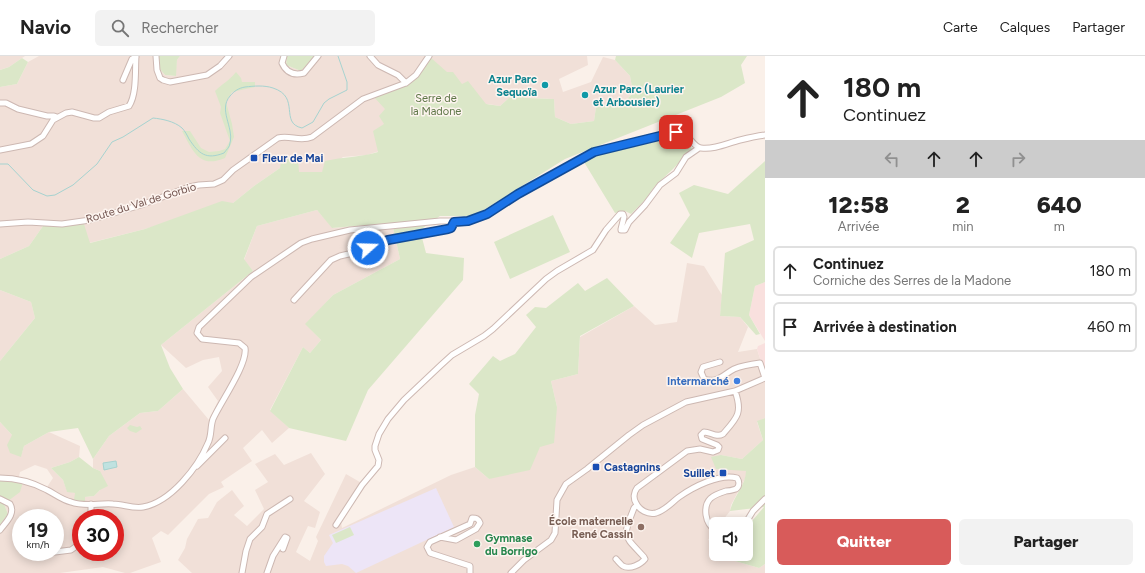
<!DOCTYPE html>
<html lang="fr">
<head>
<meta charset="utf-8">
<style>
	:root { --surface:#fff; --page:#f2f2f2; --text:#222; --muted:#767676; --line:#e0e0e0; --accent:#d85b5a }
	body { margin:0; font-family:Figtree,sans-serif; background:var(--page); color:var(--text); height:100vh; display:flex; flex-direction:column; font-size:15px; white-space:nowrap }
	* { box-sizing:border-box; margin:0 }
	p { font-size:13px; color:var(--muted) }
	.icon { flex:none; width:22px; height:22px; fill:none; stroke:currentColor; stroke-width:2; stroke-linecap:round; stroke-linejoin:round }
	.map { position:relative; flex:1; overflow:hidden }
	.side { display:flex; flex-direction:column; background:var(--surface); width:380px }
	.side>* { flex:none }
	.guide { background:#fff; color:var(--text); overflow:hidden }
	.buttons { position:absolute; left:709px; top:461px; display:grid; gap:8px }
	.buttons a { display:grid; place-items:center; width:44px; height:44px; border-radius:6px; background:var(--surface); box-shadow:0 2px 10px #0003; font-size:20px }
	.speed { position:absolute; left:12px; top:453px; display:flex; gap:8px; font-size:20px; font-weight:700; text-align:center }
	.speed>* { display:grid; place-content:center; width:52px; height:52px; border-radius:50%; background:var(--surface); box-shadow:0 2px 10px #0003; line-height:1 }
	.speed small { font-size:10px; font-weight:400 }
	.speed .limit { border:6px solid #d22; background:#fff; color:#111 }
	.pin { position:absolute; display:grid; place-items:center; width:34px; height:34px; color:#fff; margin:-17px; border-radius:8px; box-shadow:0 2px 6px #0006 }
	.me { position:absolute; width:44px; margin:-22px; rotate:70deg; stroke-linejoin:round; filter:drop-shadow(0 0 3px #0008) }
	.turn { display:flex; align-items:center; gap:14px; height:84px; padding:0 12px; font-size:18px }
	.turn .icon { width:52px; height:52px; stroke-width:2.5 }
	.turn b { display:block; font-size:28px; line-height:34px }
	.lanes { display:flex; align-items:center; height:38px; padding:0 12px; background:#0003; justify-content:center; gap:20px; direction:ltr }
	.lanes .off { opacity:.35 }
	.eta { display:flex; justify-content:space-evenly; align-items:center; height:68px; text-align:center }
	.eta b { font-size:24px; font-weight:800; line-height:28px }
	.cta { display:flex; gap:8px; margin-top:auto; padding:8px 12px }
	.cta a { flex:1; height:46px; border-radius:6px; background:var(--accent); color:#fff; font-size:16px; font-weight:800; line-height:46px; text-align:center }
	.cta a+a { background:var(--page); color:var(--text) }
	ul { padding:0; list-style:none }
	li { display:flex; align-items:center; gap:12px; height:50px; margin:0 8px 6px; padding:0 4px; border:2px solid var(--line); border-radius:6px }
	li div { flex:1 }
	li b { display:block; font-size:15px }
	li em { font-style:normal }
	header { display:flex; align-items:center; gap:24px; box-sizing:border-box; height:56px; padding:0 20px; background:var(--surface); border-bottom:1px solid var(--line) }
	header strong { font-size:19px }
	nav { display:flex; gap:22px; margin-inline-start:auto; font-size:14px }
	.search { width:280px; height:36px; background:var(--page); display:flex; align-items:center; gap:10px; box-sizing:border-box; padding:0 14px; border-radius:6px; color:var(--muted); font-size:15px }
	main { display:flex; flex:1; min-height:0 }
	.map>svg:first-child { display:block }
	.residential { fill:#f1e0d8; fill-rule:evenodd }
	.commercial { fill:#f9e0de }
	.education { fill:#ede5f7 }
	.green { fill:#dbe7c8 }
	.water { fill:#bfe2e0; stroke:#a6d3d0 }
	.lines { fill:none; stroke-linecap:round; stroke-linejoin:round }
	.stream { stroke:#a6d3d0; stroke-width:1 }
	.minor-casing { stroke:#cdb8b2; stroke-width:7 }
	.minor { stroke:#fff; stroke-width:5 }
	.route-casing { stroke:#114b97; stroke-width:10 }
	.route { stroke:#1a73e8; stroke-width:7 }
	.culture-dot { fill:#0f9aa8; stroke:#fdf4ef; stroke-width:1.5 }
	.transit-dot { fill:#1a4fb4; stroke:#fdf4ef; stroke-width:1.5 }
	.shop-dot { fill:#3f7fe0; stroke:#fdf4ef; stroke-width:1.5 }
	.education-dot { fill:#8d6e63; stroke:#fdf4ef; stroke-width:1.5 }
	.leisure-dot { fill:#2e9e5b; stroke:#fdf4ef; stroke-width:1.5 }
	.labels { text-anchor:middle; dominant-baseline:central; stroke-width:3; stroke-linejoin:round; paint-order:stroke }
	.culture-label { font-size:11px; font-weight:bold; fill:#0d838f; stroke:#fdf4ef; text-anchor:end }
	.park-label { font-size:11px; fill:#5f7748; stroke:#fdf4ef }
	.transit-label { font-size:11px; font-weight:bold; fill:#164399; stroke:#fdf4ef; text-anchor:start }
	.street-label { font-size:11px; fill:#72544f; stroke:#fdf4ef }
	.shop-label { font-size:11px; font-weight:bold; fill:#366cbe; stroke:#fdf4ef; text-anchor:end }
	.education-label { font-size:11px; font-weight:bold; fill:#785e54; stroke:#fdf4ef; text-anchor:end }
	.leisure-label { font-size:11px; font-weight:bold; fill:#27864d; stroke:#fdf4ef; text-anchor:start }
</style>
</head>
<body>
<header>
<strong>Navio</strong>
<div class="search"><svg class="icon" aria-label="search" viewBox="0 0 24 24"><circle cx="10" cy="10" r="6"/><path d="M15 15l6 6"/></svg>Rechercher</div>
<nav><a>Carte</a><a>Calques</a><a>Partager</a></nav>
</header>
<main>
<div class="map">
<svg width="765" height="517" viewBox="0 0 765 517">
	<rect width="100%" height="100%" fill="#faf0e9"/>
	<path class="residential" d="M0,0H25L9,11L0,14Z
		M39,0H159V12L165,19L175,20L177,4L180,0H287L286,9L301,15L315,0H587L588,9L559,23L563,36L591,26L603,1L615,4L630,20L633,37L624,46L596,51L594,65L571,68L555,61L554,43L510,41L500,50L488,48L398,89L367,99L343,101L322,116H298L280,112L254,130L233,147L145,173L89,187L43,170L29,190L0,203V31L17,28L28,6Z
		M317,154L333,172L392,167L400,203L333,239L306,268L321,284L310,297L303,291L270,354L289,372L272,387L262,374L243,392L252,405L221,426L224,431L209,438L168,479L161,475L152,482L161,506L130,517H125L103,511L60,517H0V469L8,458L4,448L23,426L47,431L53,422L47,413L35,409L20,416L18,425H0V366L12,379L21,400L24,390L49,376L80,390L79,401L70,406L51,412L63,424L67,435L75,437L85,441L94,440L100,434V415L93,412V403L109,380L140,357L158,355L183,333L209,364L218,345L208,331L222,315L219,301L203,304L186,312L161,289L253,215L244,204L257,170ZM21,462H55V496H21ZM81,462H115V496H81Z
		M687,207L704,210L722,239L720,260L740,261L748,271L738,296L757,293L765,318V362L757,366L763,384L742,403L721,399L746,415V421L731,449L730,455L720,468H716V473L708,484L716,486V498H734L735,505L759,512L765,508V517H192L178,504L185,492L187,483L198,463L208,462L217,446L232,434L244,450L234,459L247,470L264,453L255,434L268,426L255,408L275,398L284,409L311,397L325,418L304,445L320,456L315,472L308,470L296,496L310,505L318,485L316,481L346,418L365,429L341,466L342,472L451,419L475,411L489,423L540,391L557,351L551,325L578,318L580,281L634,250L655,269L677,266Z
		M0,234L31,246L35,262L0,305Z"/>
	<path class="commercial" d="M765,226V285L749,259L755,230Z
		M765,287V318L757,293L758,290Z"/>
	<path class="education" d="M436,432L454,471L356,517L348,510L342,508L326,510L324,506V500L333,487L329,479Z"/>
	<path class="green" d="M159,0H180L177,4L176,20L165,19L159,12Z
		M287,0H315L301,15L286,9Z
		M616,0H747L741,9L745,27L721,41L565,103L474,160H440L420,174L426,197L464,202L463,224L368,334L346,385L289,372L270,355L303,291L310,297L321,284L305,268L333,239L400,203L392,167L332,172L317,154L257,170L244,203L253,215L161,289L170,312L183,333L158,355L140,357L109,380L93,403L78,372L49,376L24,390L21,401L10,397L7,389L12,379L0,366V305L35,262L31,246L0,234V203L29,190L43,170L84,168L90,187L145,173L222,145L233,147L254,130L280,112L282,101L298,102L299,116H322L325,105C343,101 361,101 378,96L373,75L384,68L379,60L385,53L373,40C404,32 414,31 430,1L447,16H453L462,28L468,25L486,48L500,50L510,41L511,33L526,42L554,43L555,61L571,68L594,65L596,51L624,46L633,37L630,20L615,4Z
		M22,2L28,6L17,28L0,31V14L9,11Z
		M236,16L241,22L242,26H255V31L232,36L226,46L232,68L234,81L225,102C199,113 193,95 182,75H190L201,92L209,96L219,95L225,93L230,85L220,57L221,51L215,35C222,28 230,24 236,16Z
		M677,81L687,85L692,93L673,113L655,130L645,144L631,158L625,155L615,157L584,106L597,99Z
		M765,105V226L755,230L749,259L760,278L756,279L740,261L720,260L725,197L754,184L750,168L699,177L692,202L670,187L690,159L679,137L694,129L728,138Z
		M553,159L570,196L510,223L494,186Z
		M607,222L634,250L580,280L578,318L551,325L557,351L554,387L540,391L530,414L489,423L475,411V359L479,338L469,328L493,300L500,305L515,298L536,271L526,259L535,251L546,252L578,227L585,235Z
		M765,362V508L759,512L735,505L734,498H746V472L764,451L730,455C733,441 746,429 746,415L716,413L711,401L721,399L742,403L763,384L757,365Z
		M130,369L137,371L140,370L142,373L136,377L130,375L127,372Z
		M79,401L93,412L100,415L108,430L100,434L94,440L85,441V446L74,444L75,437L67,436L63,424L51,412L70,406Z
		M0,425H18L23,426L20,436L4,448L8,458L0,469Z
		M350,471L354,479L336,487L332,479Z"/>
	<path class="water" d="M116,405L117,411L104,414L103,407Z"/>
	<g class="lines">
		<path class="stream" d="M0,108H8L33,134L47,140L55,139L73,129L97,108L112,86L123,81L153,62C162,63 174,65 182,72C185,75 187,79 189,83C199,98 206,104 224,97C226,94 230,91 230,87C234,71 218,54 230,40C234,35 239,32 245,31C254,30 264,29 273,32C301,41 279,67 302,72L313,66L324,47L329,43L347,34V26L338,0"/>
		<g class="minor-casing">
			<path id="minor" d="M156,0L157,14L160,22L163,24L170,26L207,19L220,10L229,0
				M284,0L282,7C286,16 293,20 304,17L318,0
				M370,0L378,9L398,19L406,27
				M123,24L132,3L136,1
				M0,47H6L18,53L47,60H54L57,61
				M0,94L31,88L43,80L53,64L66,57L72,56L94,62H99L109,56L129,50C137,38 135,14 136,0
				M0,168L28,166L62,168L90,164L141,149L189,131L199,129L214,128L223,124L233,114L278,82C290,79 300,86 312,81L363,43L406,27L416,19L429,0
				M294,244L331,204L340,200L357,196L388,184L448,173L451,172L454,166
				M720,306L703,311L701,316L704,323C717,328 724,318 734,313C741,310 752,308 760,307L765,322
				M197,410L225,382
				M0,422C16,422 32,426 47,434C55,438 62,444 71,446C84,451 99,447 113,448C123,448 133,453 143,451C171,446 198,411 208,387C212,379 210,371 213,363C220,347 248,308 245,292L239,287L202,283L197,277L199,271L251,221L301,187L312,183L350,174L440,165H468L487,158L518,138L594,96L676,76C691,77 692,91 701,92C714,94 728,87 740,84C748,82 757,80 765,79
				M0,443L10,448C16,458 5,467 0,474
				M91,448V462
				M745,468L753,455L765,443
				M336,469L362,429L378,410L379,404L375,394V390L379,378L388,363L404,344L441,309L452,299L484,280L493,273L546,223L557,215L593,194L606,174L620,158H623L624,161L621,173V174H625L629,166L645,149L660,129L676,117L686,101L699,92
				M716,475C710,471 707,466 706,459C704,443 713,439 726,435C729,435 733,434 736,433C740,430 739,425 737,422C720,417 693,431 679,441C672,446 666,454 656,457C648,459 639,454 636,447C633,442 634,436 637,432L687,395L700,393L713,396L718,394L719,391L717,389L702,383L701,379L704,376C711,376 716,382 723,378C737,362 743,357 735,335
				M440,481L456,484L476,473L480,467C478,462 476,462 472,462L470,468L430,486L427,491L430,497L470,510V517
				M55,496L71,494L81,487
				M48,498L54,496
				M616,503C618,505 621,509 623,510C630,514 641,508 645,503L644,501C623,478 622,482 634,452L637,449
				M242,517L246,495L250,483L262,471L267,458L290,443
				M267,517L273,500L285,481L287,482L283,493
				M511,517L524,504L551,484L555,477L557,444L566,428L587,413L629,379L643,369L686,346L735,335L765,322"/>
		</g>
		<use href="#minor" class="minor"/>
	</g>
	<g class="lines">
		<g class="route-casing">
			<path id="route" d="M368,192L388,184L448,173L451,172L454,166L468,165L487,158L518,138L594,96L676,76"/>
		</g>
		<use href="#route" class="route"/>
	</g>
	<g class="culture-dot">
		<circle cx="545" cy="29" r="4"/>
		<circle cx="585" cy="39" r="4"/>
	</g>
	<g class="transit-dot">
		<rect x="250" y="98" width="8" height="8" rx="2"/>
		<rect x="592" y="407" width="8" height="8" rx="2"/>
		<rect x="719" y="413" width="8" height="8" rx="2"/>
	</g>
	<circle class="shop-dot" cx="737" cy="325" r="4"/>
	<circle class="education-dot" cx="641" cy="471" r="4"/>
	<circle class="leisure-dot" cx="477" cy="488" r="4"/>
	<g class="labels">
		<g class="culture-label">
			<text x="537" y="23">Azur Parc<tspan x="537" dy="13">Sequoïa</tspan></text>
			<text x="593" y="33" text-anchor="start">Azur Parc (Laurier<tspan x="593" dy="13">et Arbousier)</tspan></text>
		</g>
		<g class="park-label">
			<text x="436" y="42">Serre de<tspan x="436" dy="13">la Madone</tspan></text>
		</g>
		<g class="transit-label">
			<text x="262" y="102">Fleur de Mai</text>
			<text x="604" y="411">Castagnins</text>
			<text x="715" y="417" text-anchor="end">Suillet</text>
		</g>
		<g class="street-label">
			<text transform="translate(141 147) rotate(-17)">Route du Val de Gorbio</text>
		</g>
		<g class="shop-label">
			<text x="729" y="325">Intermarché</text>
		</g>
		<g class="education-label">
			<text x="633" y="465">École maternelle<tspan x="633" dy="13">René Cassin</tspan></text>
		</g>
		<g class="leisure-label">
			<text x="485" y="482">Gymnase<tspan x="485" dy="13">du Borrigo</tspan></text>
		</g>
	</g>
</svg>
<div class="buttons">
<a><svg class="icon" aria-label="sound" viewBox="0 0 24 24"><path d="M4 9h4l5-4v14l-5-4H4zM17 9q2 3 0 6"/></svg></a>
</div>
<div class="speed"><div>19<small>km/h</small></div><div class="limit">30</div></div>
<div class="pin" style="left:676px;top:76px;background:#d93025"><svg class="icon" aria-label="arrive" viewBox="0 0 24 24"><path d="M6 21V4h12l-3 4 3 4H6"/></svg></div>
<svg class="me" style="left:368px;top:192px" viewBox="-20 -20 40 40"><circle r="17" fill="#1a73e8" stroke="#fff" stroke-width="3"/><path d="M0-11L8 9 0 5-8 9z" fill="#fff"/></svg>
</div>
<section class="side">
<div class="guide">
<div class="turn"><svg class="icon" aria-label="ahead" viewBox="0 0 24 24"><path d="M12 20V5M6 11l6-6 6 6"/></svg><div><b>180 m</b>Continuez</div></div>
<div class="lanes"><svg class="icon off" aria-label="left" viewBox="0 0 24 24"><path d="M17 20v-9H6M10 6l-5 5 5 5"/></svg><svg class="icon" aria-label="ahead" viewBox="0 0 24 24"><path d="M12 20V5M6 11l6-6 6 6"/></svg><svg class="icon" aria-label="ahead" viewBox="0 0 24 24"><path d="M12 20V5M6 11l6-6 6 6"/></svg><svg class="icon off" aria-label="right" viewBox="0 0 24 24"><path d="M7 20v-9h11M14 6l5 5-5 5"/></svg></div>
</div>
<div class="eta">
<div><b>12:58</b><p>Arrivée</p></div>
<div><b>2</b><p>min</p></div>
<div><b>640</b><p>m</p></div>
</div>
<ul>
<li><svg class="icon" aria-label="ahead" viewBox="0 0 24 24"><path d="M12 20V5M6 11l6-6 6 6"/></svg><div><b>Continuez</b><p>Corniche des Serres de la Madone</p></div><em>180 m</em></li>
<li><svg class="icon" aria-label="arrive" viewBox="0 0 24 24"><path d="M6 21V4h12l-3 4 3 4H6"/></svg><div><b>Arrivée à destination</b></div><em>460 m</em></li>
</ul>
<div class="cta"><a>Quitter</a><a>Partager</a></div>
</section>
</main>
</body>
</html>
